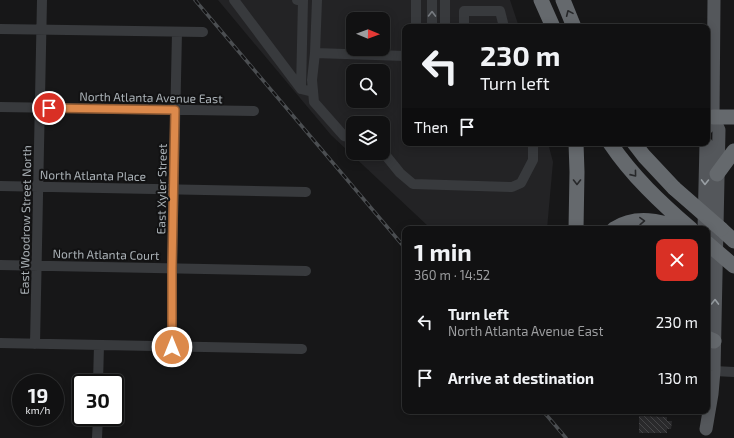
<!DOCTYPE html>
<html lang="en">
<head>
<meta charset="utf-8">
<style>
	:root { --surface:#111112; --page:#1e1f20; --text:#f1f3f6; --muted:#9c9d9f; --line:#303132 }
	body { margin:0; font-family:"Exo 2",sans-serif; background:var(--page); color:var(--text); height:100vh; display:flex; flex-direction:column; font-size:15px; white-space:nowrap }
	* { box-sizing:border-box; margin:0 }
	p { font-size:13px; color:var(--muted) }
	.icon { flex:none; width:22px; height:22px; fill:none; stroke:currentColor; stroke-width:2; stroke-linecap:round; stroke-linejoin:round }
	.map { position:relative; flex:1; overflow:hidden }
	.side { position:absolute; left:402px; top:226px; width:308px; height:188px; display:flex; flex-direction:column; background:var(--surface); border-radius:8px; box-shadow:0 2px 10px #0003,0 0 0 1px var(--line) }
	.side>* { flex:none }
	.hud { position:absolute; left:402px; top:24px; width:308px; height:122px; border-radius:8px; box-shadow:0 2px 10px #0003,0 0 0 1px var(--line); background:#111112; color:var(--text); overflow:hidden }
	.needle { width:26px; rotate:91deg }
	.fabs { position:absolute; left:346px; top:12px; display:grid; gap:8px }
	.fabs a { display:grid; place-items:center; width:44px; height:44px; border-radius:8px; background:var(--surface); box-shadow:0 2px 10px #0003,0 0 0 1px var(--line); font-size:20px }
	.speed { position:absolute; left:12px; top:374px; display:flex; gap:8px; font-size:20px; font-weight:700; text-align:center }
	.speed>* { display:grid; place-content:center; width:52px; height:52px; border-radius:50%; background:var(--surface); box-shadow:0 2px 10px #0003,0 0 0 1px var(--line); line-height:1 }
	.speed small { font-size:10px; font-weight:400 }
	.speed .limit { border:2px solid #111; border-radius:6px; background:#fff; color:#111 }
	.pin { position:absolute; display:grid; place-items:center; width:34px; height:34px; color:#fff; margin:-17px; border:2px solid #fff; border-radius:50%; box-shadow:0 1px 4px #0007 }
	.me { position:absolute; width:44px; margin:-22px; rotate:0deg; stroke-linejoin:round; filter:drop-shadow(0 0 3px #0008) }
	.turn { display:flex; align-items:center; gap:14px; height:84px; padding:0 12px; font-size:18px }
	.turn .icon { width:52px; height:52px; stroke-width:2.5 }
	.turn b { display:block; font-size:28px; line-height:34px }
	.then { display:flex; align-items:center; height:38px; padding:0 12px; background:#0003; gap:8px; font-size:15px }
	.round { display:grid; place-items:center; flex:none; width:42px; height:42px; border-radius:8px; background:var(--page) }
	.overview { display:flex; align-items:center; justify-content:space-between; height:68px; padding:0 12px }
	h1 { font-size:24px; font-weight:700; line-height:30px }
	ul { padding:0; list-style:none }
	li { display:flex; align-items:center; gap:12px; height:56px; padding:0 12px }
	li div { flex:1 }
	li b { display:block; font-size:15px }
	li em { font-style:normal }
	.map>svg:first-child { display:block }
	.built { fill:#232325; fill-rule:evenodd }
	.building { fill:url(#building-back-hatch) }
	.lines { fill:none; stroke-linecap:round; stroke-linejoin:round }
	.minor { stroke:#383a3d; stroke-width:10 }
	.major { stroke:#54575b; stroke-width:13 }
	.highway { stroke:#65696d; stroke-width:15 }
	.rail-casing { stroke:#4b4e51; stroke-width:3.5 }
	.rail { stroke:#121213; stroke-width:2; stroke-dasharray:6; stroke-linecap:butt }
	.highway-bridge { stroke:#65696d; stroke-width:15 }
	.oneway { stroke:#27282a }
	.oneway2 { stroke:#777b80 }
	.oneway3 { stroke:#999fa4 }
	.route-casing { stroke:#8f5931; stroke-width:10 }
	.route { stroke:#dc894b; stroke-width:7 }
	.labels { text-anchor:middle; dominant-baseline:central; stroke-width:4; stroke-linejoin:round; paint-order:stroke }
	.street-label { font-size:12px; fill:#aab1b6; stroke:#121213 }
</style>
</head>
<body>
<div class="map">
<svg width="734" height="438" viewBox="0 0 734 438">
	<defs>
		<pattern id="building-back-hatch" width="6" height="6" patternUnits="userSpaceOnUse"><rect width="6" height="6" fill="#2a2a2c"/><path d="M-1 5l2 2M0 0l6 6M5-1l2 2" fill="none" stroke="#464648"/></pattern>
	</defs>
	<rect width="100%" height="100%" fill="#171718"/>
	<path class="built" d="M218,0H510L519,27H405V143H548L553,162L547,229L429,227L331,135ZM353,19H383V49H353ZM353,71H383V101H353ZM353,123H383V153H353Z"/>
	<path class="building" d="M639,416L667,417V421H672L671,429H667V433H639Z"/>
	<g class="lines">
		<path class="minor" d="M234,0L301,89L313,92
			M297,0H303L301,89
			M317,0L315,53L312,80L314,102L344,136L353,138
			M416,27V0
			M432,27V0
			M445,27V0
			M464,27V11H500L504,27
			M0,29L203,32
			M315,53L405,56
			M0,107L254,111
			M383,152L400,173L413,184L512,187L521,183L533,160V143
			M0,186L306,192
			M0,265L306,271
			M0,343L302,349
			M35,344L42,0
			M172,347V269L177,32
			M714,371L734,372
			M98,383L99,345
			M97,438L98,417"/>
		<path class="major" d="M707,128L713,117L714,0
			M704,229L706,143
			M706,429L712,394L714,371L719,130L713,117"/>
		<path class="highway" d="M541,0L553,27
			M563,0L574,27
			M713,117H734
			M576,143L577,172L576,229
			M610,143C632,176 661,203 691,229
			M634,143L644,156L674,188
			M717,174L734,151
			M614,229C637,214 662,222 686,229
			M721,229L734,241
			M707,338L714,341"/>
		<g class="rail-casing">
			<path id="rail" d="M195,0L405,248
				M543,411L566,438"/>
		</g>
		<use href="#rail" class="rail"/>
		<path class="highway-bridge" d="M674,188L721,229
			M707,243L734,266"/>
	</g>
	<defs><path id="oneway-chevron" d="M-2-3.5L2.5 0L-2 3.5" fill="none" stroke-width="1.6" stroke-linecap="round" stroke-linejoin="round"/></defs>
	<g class="oneway">
		<use href="#oneway-chevron" transform="translate(569 13) rotate(-114)"/>
		<use href="#oneway-chevron" transform="translate(634 174) rotate(51)"/>
		<use href="#oneway-chevron" transform="translate(577 182) rotate(90)"/>
		<use href="#oneway-chevron" transform="translate(642 221) rotate(-2)"/>
	</g>
	<use class="oneway2" href="#oneway-chevron" transform="translate(432 14) rotate(-89)"/>
	<g class="oneway3">
		<use href="#oneway-chevron" transform="translate(705 182) rotate(91)"/>
		<use href="#oneway-chevron" transform="translate(715 302) rotate(-89)"/>
	</g>
	<g class="lines">
		<g class="route-casing">
			<path id="route" d="M49,108L175,110L172,269V347"/>
		</g>
		<use href="#route" class="route"/>
	</g>
	<g class="labels">
		<g class="street-label">
			<text transform="translate(151 97) rotate(1)">North Atlanta Avenue East</text>
			<text transform="translate(93 175) rotate(1)">North Atlanta Place</text>
			<text transform="translate(161 189) rotate(-89)">East Xyler Street</text>
			<text transform="translate(25 220) rotate(-89)">East Woodrow Street North</text>
			<text transform="translate(106 254) rotate(1)">North Atlanta Court</text>
		</g>
	</g>
</svg>
<div class="fabs">
<a><svg class="needle" viewBox="-14 -14 28 28"><path d="M0-13l5 13h-10z" fill="#e53935"/><path d="M0 13l5-13h-10z" fill="#9c9d9f"/></svg></a>
<a><svg class="icon" aria-label="search" viewBox="0 0 24 24"><circle cx="10" cy="10" r="6"/><path d="M15 15l6 6"/></svg></a>
<a><svg class="icon" aria-label="layers" viewBox="0 0 24 24"><path d="M12 4l9 5-9 5-9-5zM3 14l9 5 9-5"/></svg></a>
</div>
<div class="speed"><div>19<small>km/h</small></div><div class="limit">30</div></div>
<div class="pin" style="left:49px;top:108px;background:#d93025"><svg class="icon" aria-label="arrive" viewBox="0 0 24 24"><path d="M6 21V4h12l-3 4 3 4H6"/></svg></div>
<svg class="me" style="left:172px;top:347px" viewBox="-20 -20 40 40"><circle r="17" fill="#dc894b" stroke="#fff" stroke-width="3"/><path d="M0-11L8 9 0 5-8 9z" fill="#fff"/></svg>
<div class="hud">
<div class="turn"><svg class="icon" aria-label="left" viewBox="0 0 24 24"><path d="M17 20v-9H6M10 6l-5 5 5 5"/></svg><div><b>230 m</b>Turn left</div></div>
<div class="then">Then<svg class="icon" aria-label="arrive" viewBox="0 0 24 24"><path d="M6 21V4h12l-3 4 3 4H6"/></svg></div>
</div>
<section class="side">
<div class="overview"><div><h1>1 min</h1><p>360 m · 14:52</p></div><a class="round" style="background:#d93025;color:#fff"><svg class="icon" aria-label="close" viewBox="0 0 24 24"><path d="M6 6l12 12M18 6L6 18"/></svg></a></div>
<ul>
<li><svg class="icon" aria-label="left" viewBox="0 0 24 24"><path d="M17 20v-9H6M10 6l-5 5 5 5"/></svg><div><b>Turn left</b><p>North Atlanta Avenue East</p></div><em>230 m</em></li>
<li><svg class="icon" aria-label="arrive" viewBox="0 0 24 24"><path d="M6 21V4h12l-3 4 3 4H6"/></svg><div><b>Arrive at destination</b></div><em>130 m</em></li>
</ul>
</section>
</div>
</body>
</html>
